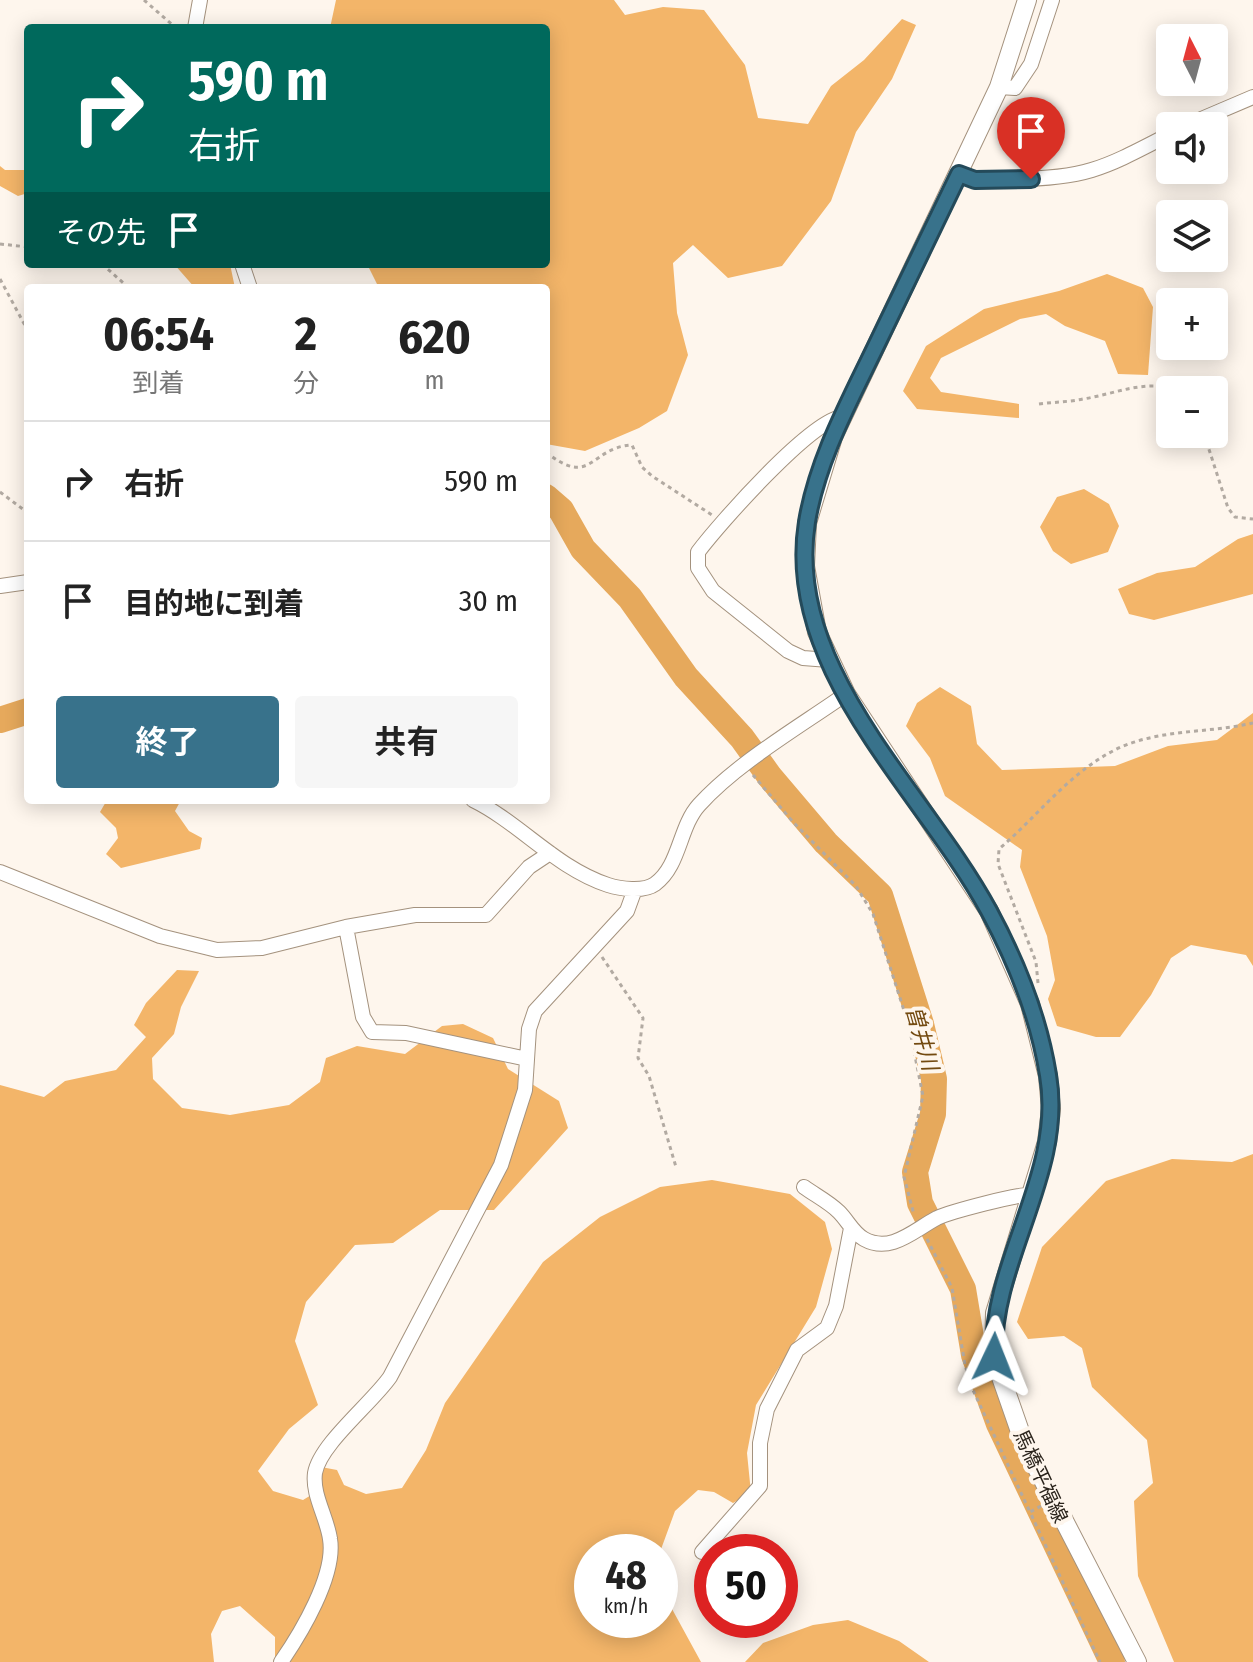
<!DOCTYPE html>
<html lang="ja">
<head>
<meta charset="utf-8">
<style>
	:root { --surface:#fff; --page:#f6f6f6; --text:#222; --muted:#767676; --line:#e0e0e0; --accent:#38728b }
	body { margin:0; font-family:"Fira Sans Condensed","Noto Sans JP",sans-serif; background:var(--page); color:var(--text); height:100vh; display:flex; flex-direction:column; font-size:30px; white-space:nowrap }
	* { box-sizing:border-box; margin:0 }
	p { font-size:26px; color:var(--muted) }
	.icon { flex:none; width:44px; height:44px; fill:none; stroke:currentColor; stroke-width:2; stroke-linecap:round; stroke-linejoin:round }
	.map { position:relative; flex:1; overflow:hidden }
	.panel { position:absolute; left:24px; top:284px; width:526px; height:520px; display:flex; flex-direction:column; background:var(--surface); border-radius:8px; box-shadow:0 4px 20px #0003 }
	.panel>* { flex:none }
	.top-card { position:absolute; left:24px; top:24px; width:526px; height:244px; border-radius:8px; box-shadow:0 4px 20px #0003; background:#00695c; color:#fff; overflow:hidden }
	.needle { width:52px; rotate:354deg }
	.tools { position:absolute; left:1156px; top:24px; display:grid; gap:16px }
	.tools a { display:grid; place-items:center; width:72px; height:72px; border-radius:8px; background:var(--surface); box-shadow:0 4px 20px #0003; font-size:40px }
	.speed { position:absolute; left:574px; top:1534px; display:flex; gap:16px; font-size:40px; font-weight:700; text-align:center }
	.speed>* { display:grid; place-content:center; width:104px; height:104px; border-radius:50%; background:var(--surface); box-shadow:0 4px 20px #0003; line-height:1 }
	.speed small { font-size:20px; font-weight:400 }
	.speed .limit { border:12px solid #d22; background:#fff; color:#111 }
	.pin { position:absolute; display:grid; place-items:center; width:68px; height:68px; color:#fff; margin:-82px -34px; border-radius:50% 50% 50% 0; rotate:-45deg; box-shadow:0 0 8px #0007 }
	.pin .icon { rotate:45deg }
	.me { position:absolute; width:88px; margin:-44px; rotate:2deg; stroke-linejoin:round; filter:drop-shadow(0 0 6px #0008) }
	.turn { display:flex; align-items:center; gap:28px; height:168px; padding:0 32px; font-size:36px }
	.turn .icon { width:104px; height:104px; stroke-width:2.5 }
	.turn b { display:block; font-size:56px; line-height:68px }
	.then { display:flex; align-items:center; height:76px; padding:0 32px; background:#0003; gap:16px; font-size:30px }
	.eta { display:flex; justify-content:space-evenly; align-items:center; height:136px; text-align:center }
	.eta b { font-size:48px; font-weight:700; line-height:56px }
	.action { display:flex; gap:16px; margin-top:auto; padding:16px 32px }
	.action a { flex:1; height:92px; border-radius:8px; background:var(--accent); color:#fff; font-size:32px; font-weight:700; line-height:92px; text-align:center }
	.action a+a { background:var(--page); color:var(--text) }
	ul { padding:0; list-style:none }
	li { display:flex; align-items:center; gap:24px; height:120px; padding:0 32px; border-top:2px solid var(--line) }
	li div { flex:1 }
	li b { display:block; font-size:30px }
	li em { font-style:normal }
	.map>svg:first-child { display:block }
	.forest { fill:#f3b569 }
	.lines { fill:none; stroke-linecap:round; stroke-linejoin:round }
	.river { stroke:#e6a95c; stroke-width:26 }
	.street-casing { stroke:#a4927e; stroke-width:16 }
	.secondary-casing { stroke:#a4927e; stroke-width:20 }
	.path { stroke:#b2aaa2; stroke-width:3; stroke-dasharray:4 4; stroke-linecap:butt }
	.street { stroke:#fff; stroke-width:14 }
	.secondary { stroke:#fff; stroke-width:18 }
	.route-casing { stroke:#244a5a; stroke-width:20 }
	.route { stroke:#38728b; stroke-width:14 }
	.labels { text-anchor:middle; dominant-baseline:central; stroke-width:8; stroke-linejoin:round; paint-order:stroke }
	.street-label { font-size:20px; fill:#2b241c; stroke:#fef6ed }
	.water-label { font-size:22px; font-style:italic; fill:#734a10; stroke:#fef6ed }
</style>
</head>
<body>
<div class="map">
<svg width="1253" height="1662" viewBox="0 0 1253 1662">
	<rect width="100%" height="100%" fill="#fef6ed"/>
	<path class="forest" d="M336,0H614L625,15L663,7L704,10L745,65L758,118L808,124L831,86L864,60L902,19L916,25L892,79L856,132L831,201L782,266L728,278L693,245L673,263L677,313L688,355L667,411L639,428L585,451L546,444V288H379L367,264H546V28H330Z
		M0,166L5,170H28V193L18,196L0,186Z
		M174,264H230L235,288H195Z
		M1107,274L1143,288L1153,307L1148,375L1118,374L1105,341L1065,326L1046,314L1020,319L941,358L930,378L941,392L1019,404V418L917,409L903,391L926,346L984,309L1059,291Z
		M1084,489L1109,504L1119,526L1108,552L1071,564L1053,551L1040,527L1057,497Z
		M1253,534V594L1154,620L1129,614L1118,589L1157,573L1195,567L1238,539Z
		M940,687L971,706L977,744L1002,770L1115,766L1168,746L1217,740L1253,713V966L1246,955L1191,945L1171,958L1151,995L1120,1037H1096L1057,1026L1048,999L1055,980L1047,936L1020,867L1022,850L945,796L930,758L906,726L917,703Z
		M107,800H181L175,811L189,831L202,838L200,849L121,868L106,854L118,838L116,828L100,812Z
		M177,970L199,971L181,1007L174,1034L152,1058L153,1079L182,1108L230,1115L289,1105L320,1082L326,1058L357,1046L405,1054L442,1026L463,1024L493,1038L508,1069L559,1101L568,1128L494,1210H440L393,1243L355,1245L306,1302L295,1341L318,1405L289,1429L258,1471L273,1491L303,1500L321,1489V1467L337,1470L344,1485L366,1494L402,1488L426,1450L445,1403L543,1262L600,1217L660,1187L712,1180L790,1194L825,1222L832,1249L816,1307L756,1405L747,1453L751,1493L733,1503L714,1492L698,1490L675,1511L660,1552H592V1620H660V1587L701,1662H275V1637L240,1606L222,1611L211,1634L214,1662H0V1085L44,1097L65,1081L116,1070L146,1037L134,1025L146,1003Z
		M1253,1154V1662H1174L1138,1576L1134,1501L1153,1483L1147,1440L1092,1387L1082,1348L1064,1336L1028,1339L1017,1322L1042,1247L1106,1181L1172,1159L1232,1162Z
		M848,1620L899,1641L929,1662H745L763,1643L813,1625Z"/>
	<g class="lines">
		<path class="river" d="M546,497L561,510L583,549L630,598L686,677L742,738L770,777L826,843L880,895L921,1024L934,1079L933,1114L915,1172L920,1203L963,1289L974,1355L999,1424L1112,1662
			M0,720L28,711"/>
		<g class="street-casing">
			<path id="street" d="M195,28L200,0
				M999,87L1015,88L1031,64L1052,0
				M1185,126L1253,97
				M959,174C977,181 993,180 1013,179C1087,179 1106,167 1170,134
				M242,264L250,288
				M0,586L28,582
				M829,660L803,658L788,651L713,591L698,568V552C720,523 810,421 842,417
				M473,800C520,823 556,868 608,885C620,889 644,892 655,884C680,866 679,827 699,805C737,763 799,727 846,694
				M0,872L160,936L217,950L262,948L346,927L415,915H486L529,867L550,853
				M346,927L363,1017L372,1032L406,1033L527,1059
				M804,1187C815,1195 829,1202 839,1212C848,1221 853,1233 864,1239C891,1254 914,1230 937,1218C950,1212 1020,1193 1032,1195
				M702,1552L760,1486V1443L767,1409L797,1350L827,1328L836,1306L851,1228
				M281,1662C301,1633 336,1575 330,1539C327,1517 312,1495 315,1473C320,1444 372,1403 390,1377L501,1165L525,1090L529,1029L535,1011L627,911L635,889"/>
		</g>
		<g class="secondary-casing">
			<path id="secondary" d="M1027,0L999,87L833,437L807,523L805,566L817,632L846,694L989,911L1030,1004L1048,1076L1051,1109L1047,1142L995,1313L994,1357L1024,1443L1137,1662"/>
		</g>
		<path class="path" d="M144,0L176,28
			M0,244L28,247
			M102,264L129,288
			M0,279L28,331
			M1039,404C1054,402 1069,402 1083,399C1115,394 1145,379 1176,390
			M1204,434L1228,508L1235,517L1253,519
			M546,452C592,489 590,447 632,445L642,467L652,476L712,515
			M0,492L28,513
			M753,775L793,822L856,886L873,914L909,1026L923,1096L904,1177L914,1215
			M602,957L643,1018L638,1058L649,1076L676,1167
			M1038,983L1036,962L998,864L999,849C1039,815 1072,769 1121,747C1163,729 1210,733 1253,723
			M927,1239L952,1288L965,1365L972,1388L1030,1512
			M1041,1506L1030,1512L1100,1662"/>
		<use href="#street" class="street"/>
		<use href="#secondary" class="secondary"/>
	</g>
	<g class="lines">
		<g class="route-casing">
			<path id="route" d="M994,1357C991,1260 1065,1173 1048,1075C1039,1019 1016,961 989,911C925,792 783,670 807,522C817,461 848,404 875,348C903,290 931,232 959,174L975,180L1031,179"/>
		</g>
		<use href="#route" class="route"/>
	</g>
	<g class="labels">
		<g class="street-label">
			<text transform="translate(1041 1476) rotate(65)">馬橋平福線</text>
		</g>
		<g class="water-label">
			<text transform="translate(922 1038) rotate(74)">曽井川</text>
		</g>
	</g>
</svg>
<div class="tools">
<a><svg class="needle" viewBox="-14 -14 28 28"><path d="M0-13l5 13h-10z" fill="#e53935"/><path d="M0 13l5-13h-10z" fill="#767676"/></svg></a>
<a><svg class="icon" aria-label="sound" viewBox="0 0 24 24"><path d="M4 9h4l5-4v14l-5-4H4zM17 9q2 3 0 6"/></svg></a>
<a><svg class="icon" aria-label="layers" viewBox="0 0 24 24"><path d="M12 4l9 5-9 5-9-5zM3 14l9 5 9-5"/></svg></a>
<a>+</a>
<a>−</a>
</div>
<div class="speed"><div>48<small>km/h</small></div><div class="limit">50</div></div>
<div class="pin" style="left:1031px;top:179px;background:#d93025"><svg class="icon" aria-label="arrive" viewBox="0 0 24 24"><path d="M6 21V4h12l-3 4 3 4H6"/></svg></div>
<svg class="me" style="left:994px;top:1357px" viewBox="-20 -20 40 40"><path d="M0-17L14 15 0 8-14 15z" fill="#38728b" stroke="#fff" stroke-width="4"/></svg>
<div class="top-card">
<div class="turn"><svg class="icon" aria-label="right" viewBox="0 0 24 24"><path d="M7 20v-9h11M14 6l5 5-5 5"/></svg><div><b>590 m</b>右折</div></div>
<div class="then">その先<svg class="icon" aria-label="arrive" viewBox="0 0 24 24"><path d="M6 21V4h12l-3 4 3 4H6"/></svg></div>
</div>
<section class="panel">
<div class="eta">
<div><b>06:54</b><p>到着</p></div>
<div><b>2</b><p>分</p></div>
<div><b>620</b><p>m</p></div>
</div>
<ul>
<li><svg class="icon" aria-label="right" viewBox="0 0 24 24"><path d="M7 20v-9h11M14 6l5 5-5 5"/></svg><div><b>右折</b></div><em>590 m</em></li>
<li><svg class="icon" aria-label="arrive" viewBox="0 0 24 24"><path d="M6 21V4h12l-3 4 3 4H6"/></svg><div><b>目的地に到着</b></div><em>30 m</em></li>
</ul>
<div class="action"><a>終了</a><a>共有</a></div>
</section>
</div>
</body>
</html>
